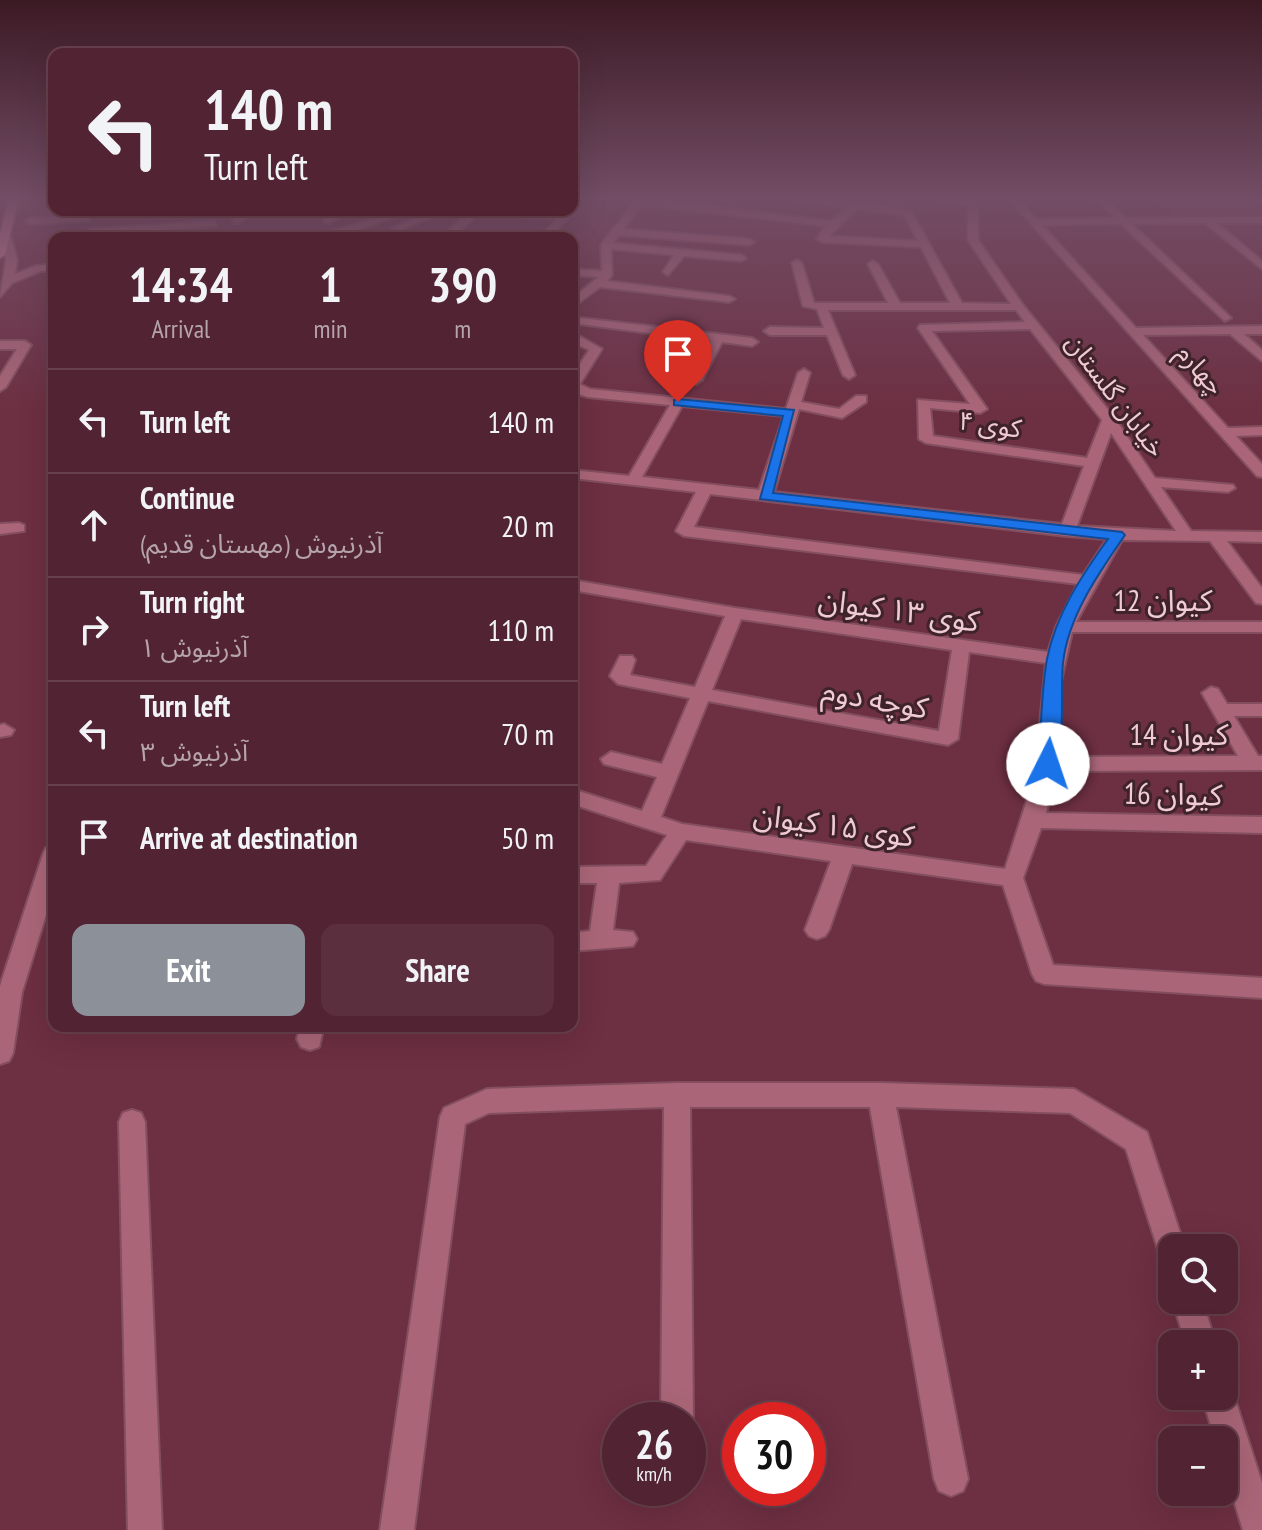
<!DOCTYPE html>
<html lang="en">
<head>
<meta charset="utf-8">
<style>
	:root { --surface:#522332; --page:#5c2f3e; --text:#f1f3f6; --muted:#b5a4ac; --line:#68404d; --accent:#8c9099 }
	body { margin:0; font-family:"PT Sans Narrow","Noto Sans Arabic",sans-serif; background:var(--page); color:var(--text); height:100vh; display:flex; flex-direction:column; font-size:30px; white-space:nowrap }
	* { box-sizing:border-box; margin:0 }
	p { font-size:26px; color:var(--muted) }
	.icon { flex:none; width:44px; height:44px; fill:none; stroke:currentColor; stroke-width:2; stroke-linecap:round; stroke-linejoin:round }
	.map { position:relative; flex:1; overflow:hidden }
	.sheet { position:absolute; left:48px; top:232px; width:530px; height:800px; display:flex; flex-direction:column; background:var(--surface); border-radius:16px; box-shadow:0 8px 32px #0002,0 0 0 2px var(--line) }
	.sheet>* { flex:none }
	.guide { position:absolute; left:48px; top:48px; width:530px; height:168px; border-radius:16px; box-shadow:0 8px 32px #0002,0 0 0 2px var(--line); background:#522332; color:var(--text); overflow:hidden }
	.fabs { position:absolute; left:1158px; top:1234px; display:grid; gap:16px }
	.fabs a { display:grid; place-items:center; width:80px; height:80px; border-radius:16px; background:var(--surface); box-shadow:0 8px 32px #0002,0 0 0 2px var(--line); font-size:40px }
	.speed { position:absolute; left:602px; top:1402px; display:flex; gap:16px; font-size:40px; font-weight:700; text-align:center }
	.speed>* { display:grid; place-content:center; width:104px; height:104px; border-radius:50%; background:var(--surface); box-shadow:0 8px 32px #0002,0 0 0 2px var(--line); line-height:1 }
	.speed small { font-size:20px; font-weight:400 }
	.speed .limit { border:12px solid #d22; background:#fff; color:#111 }
	.pin { position:absolute; display:grid; place-items:center; width:68px; height:68px; color:#fff; margin:-82px -34px; border-radius:50% 50% 50% 0; rotate:-45deg; box-shadow:0 0 8px #0007 }
	.pin .icon { rotate:45deg }
	.me { position:absolute; width:88px; margin:-44px; rotate:4deg; stroke-linejoin:round; filter:drop-shadow(0 0 6px #0008) }
	.turn { display:flex; align-items:center; gap:28px; height:168px; padding:0 24px; font-size:36px }
	.turn .icon { width:104px; height:104px; stroke-width:2.5 }
	.turn b { display:block; font-size:56px; line-height:68px }
	.eta { display:flex; justify-content:space-evenly; align-items:center; height:136px; text-align:center }
	.eta b { font-size:48px; font-weight:700; line-height:56px }
	.action { display:flex; gap:16px; margin-top:auto; padding:16px 24px }
	.action a { flex:1; height:92px; border-radius:16px; background:var(--accent); color:#fff; font-size:32px; font-weight:700; line-height:92px; text-align:center }
	.action a+a { background:var(--page); color:var(--text) }
	ul { padding:0; list-style:none }
	li { display:flex; align-items:center; gap:24px; height:104px; padding:0 24px; border-top:2px solid var(--line) }
	li div { flex:1 }
	li b { display:block; font-size:30px }
	li em { font-style:normal }
	.map>svg:first-child { display:block }
	.built { fill:#7c374d }
	.lines { fill:none; stroke-linecap:round; stroke-linejoin:round }
	.minor-casing { stroke:#834f5f; stroke-width:4 }
	.major-casing { stroke:#834f5f; stroke-width:4 }
	.minor { fill:#aa6678; fill-rule:evenodd }
	.major { fill:#d6869b; fill-rule:evenodd }
	.path-bridge { stroke:#ab7986; stroke-width:2; stroke-dasharray:3 3; stroke-linecap:butt }
	.route { fill:#1a73e8; stroke:#114b97; stroke-width:2 }
	.labels { text-anchor:middle; dominant-baseline:central; stroke-width:6; stroke-linejoin:round; paint-order:stroke }
	.far-street-label { font-size:26px; fill:#f1cbd3; stroke:#3f232b }
	.street-label { font-size:30px; fill:#f1cbd3; stroke:#3f232b }
</style>
</head>
<body>
<div class="map">
<svg width="1262" height="1530" viewBox="0 0 1262 1530">
	<rect width="100%" height="100%" fill="#6d2f42"/>
	<path class="built" d="M1151,197H1250L1262,206V216L1176,217Z"/>
	<g class="lines">
		<g class="minor-casing">
			<path id="minor" d="M638,197L831,221L847,208L786,197H814L911,211L962,303L1011,304L968,240V205L929,197H981L978,203V240L1023,305L1114,417L1155,478L1233,485L1235,488L1228,492L1161,487L1191,531L1262,532V542L1227,541L1262,588V604L1256,603L1210,541L1122,540L1076,622H1262V632H1072L1061,681L1058,757L1238,756L1202,693L1211,687L1218,689L1227,704H1262V716H1234L1258,756H1262V770L1056,771L1046,813L1262,817V833L1041,828L1023,878L1053,965L1262,978V998L1044,984L1036,981L1032,974L1003,885L852,864L829,930L825,936L817,939L809,936L805,930L831,861L686,840L660,880L619,883L613,930L633,932L637,939L633,946L572,951V933L590,931L597,883H572V867L646,866L667,835L572,804V789L642,811L657,777L604,764L601,759L611,752L662,764L690,698L618,684L610,676L620,656H632L635,660L630,675L695,687L725,616L572,590V580L735,608L1048,652L1056,627L1078,584L684,536L676,531L696,492L572,478V470L629,476L670,405L588,397L572,392V376L589,350L572,342V327L579,336L602,349L580,384L590,389L786,409L798,373L804,369L810,373L801,402L839,409L856,396H866V402L842,418L799,409L774,492L1062,524L1084,466L926,443L919,439L918,400L970,404L918,328L920,325L1025,322L1016,310H828L855,375L849,379L843,375L827,335H770L764,331L770,327L824,328L817,309L803,306L792,263L797,260L802,263L814,303H888L868,264L873,261L878,264L900,303H950L921,247L822,242L817,239L826,226L642,205L623,229L749,239L754,242L749,245L619,235L613,243L741,255L746,258L741,261L684,256L668,275L663,272L674,255L611,249L612,275L607,281L729,296L735,299L729,302L600,287L572,308V299L598,277L572,275V269L602,271L601,245ZM857,209L904,215L918,241L829,236ZM1030,329L1102,420L1087,458L933,436L930,408L980,413L987,409L932,331ZM682,406L784,416L759,490L642,477ZM1111,433L1176,531L1077,526ZM710,494L1067,536L1107,539L1083,575L694,527ZM741,619L952,650L939,731L712,690ZM969,652L1046,663L1035,775L1005,869L682,824L661,817L708,701L948,745L958,739Z
				M1007,197H1016L1036,219L1115,218L1094,197H1104L1126,218L1262,217V223H1217L1262,261V269L1205,223L1132,224L1229,316L1231,318L1225,321L1121,224L1042,225L1136,328L1262,326V334H1244L1262,350V361L1230,334L1143,335L1228,428L1262,427V435L1236,436L1262,464V477L1257,476Z
				M1254,197H1262V203Z
				M572,209V213L550,238H540L556,219L478,214L452,238H441L467,213L460,210L561,214Z
				M245,210H256L239,223H233V219Z
				M337,210H349L330,223H324V219Z
				M401,210H416L342,235L297,238L341,229Z
				M436,210H450L401,230L392,228Z
				M87,216L90,221L30,224L25,221L30,218Z
				M214,221L217,226L91,235L86,232L91,229Z
				M6,234L11,237L17,260L15,274L35,266L54,264V270L41,271L12,283L0,297L6,260L1,237Z
				M572,317L752,338L758,342L752,346L722,342L702,380L696,384L690,380L711,341L572,323Z
				M0,341H25L31,345L6,387L0,391V376L17,349H0Z
				M19,523L24,525V531L0,534V524Z
				M4,724L14,730L11,735L0,737V725Z
				M54,846V889L22,992L13,1053L9,1061L0,1064V986L43,854L46,848Z
				M300,1026H324L319,1047L310,1050L301,1047L297,1039Z
				M677,1083H881L1074,1089L1147,1132L1185,1248H1172V1266L1162,1262L1126,1149L1070,1113L896,1107L968,1479L963,1491L951,1496L939,1491L934,1479L870,1107H690L693,1420L688,1432V1420H661L664,1107L489,1113L465,1124L414,1530H380L440,1117L444,1108L487,1089Z
				M132,1110L141,1113L145,1122L162,1530H128L119,1122L123,1113Z
				M1172,1300H1202L1216,1344H1186Z
				M1224,1383L1229,1385L1234,1396L1262,1483V1530H1243L1224,1468V1440H1215L1202,1396H1224Z"/>
		</g>
		<g class="major-casing">
			<path id="major" d="M9,197H19L5,255L0,258V234Z"/>
		</g>
		<use href="#minor" class="minor"/>
		<use href="#major" class="major"/>
		<path class="path-bridge" d="M0,208L28,205"/>
	</g>
	<linearGradient id="sky" x2="0" y2="1"><stop stop-color="#3c1a24"/><stop offset="0.48" stop-color="#724d65"/><stop offset="1" stop-color="#724d65" stop-opacity="0"/></linearGradient>
	<rect width="1262" height="412" fill="url(#sky)"/>
	<path class="route" d="M678,399L794,410L773,493L1122,532L1125,535C1099,573 1068,616 1063,663C1060,691 1066,745 1054,768L1048,770L1039,764C1041,729 1041,693 1047,659C1056,614 1082,575 1108,539L760,499L783,416L674,405V400Z"/>
	<g class="labels">
		<g class="far-street-label">
			<text transform="translate(1201 369) rotate(49)">چهارم</text>
			<text transform="translate(1116 395) rotate(53)">خیابان گلستان</text>
			<text transform="translate(990 424) rotate(8)">کوی ۴</text>
		</g>
		<g class="street-label">
			<text x="1163" y="599">کیوان 12</text>
			<text transform="translate(899 609) rotate(8)">کوی ۱۳ کیوان</text>
			<text transform="translate(875 698) rotate(10)">کوچه دوم</text>
			<text x="1179" y="733">کیوان 14</text>
			<text transform="translate(1173 793) rotate(1)">کیوان 16</text>
			<text transform="translate(834 824) rotate(8)">کوی ۱۵ کیوان</text>
		</g>
	</g>
</svg>
<div class="fabs">
<a><svg class="icon" aria-label="search" viewBox="0 0 24 24"><circle cx="10" cy="10" r="6"/><path d="M15 15l6 6"/></svg></a>
<a>+</a>
<a>−</a>
</div>
<div class="speed"><div>26<small>km/h</small></div><div class="limit">30</div></div>
<div class="pin" style="left:678px;top:402px;background:#d93025"><svg class="icon" aria-label="arrive" viewBox="0 0 24 24"><path d="M6 21V4h12l-3 4 3 4H6"/></svg></div>
<svg class="me" style="left:1048px;top:764px" viewBox="-20 -20 40 40"><circle r="19" fill="#fff"/><path d="M0-13L10 11 0 6-10 11z" fill="#1a73e8"/></svg>
<div class="guide">
<div class="turn"><svg class="icon" aria-label="left" viewBox="0 0 24 24"><path d="M17 20v-9H6M10 6l-5 5 5 5"/></svg><div><b>140 m</b>Turn left</div></div>
</div>
<section class="sheet">
<div class="eta">
<div><b>14:34</b><p>Arrival</p></div>
<div><b>1</b><p>min</p></div>
<div><b>390</b><p>m</p></div>
</div>
<ul>
<li><svg class="icon" aria-label="left" viewBox="0 0 24 24"><path d="M17 20v-9H6M10 6l-5 5 5 5"/></svg><div><b>Turn left</b></div><em>140 m</em></li>
<li><svg class="icon" aria-label="ahead" viewBox="0 0 24 24"><path d="M12 20V5M6 11l6-6 6 6"/></svg><div><b>Continue</b><p>آذرنیوش (مهستان قدیم)</p></div><em>20 m</em></li>
<li><svg class="icon" aria-label="right" viewBox="0 0 24 24"><path d="M7 20v-9h11M14 6l5 5-5 5"/></svg><div><b>Turn right</b><p>آذرنیوش ۱</p></div><em>110 m</em></li>
<li><svg class="icon" aria-label="left" viewBox="0 0 24 24"><path d="M17 20v-9H6M10 6l-5 5 5 5"/></svg><div><b>Turn left</b><p>آذرنیوش ۳</p></div><em>70 m</em></li>
<li><svg class="icon" aria-label="arrive" viewBox="0 0 24 24"><path d="M6 21V4h12l-3 4 3 4H6"/></svg><div><b>Arrive at destination</b></div><em>50 m</em></li>
</ul>
<div class="action"><a>Exit</a><a>Share</a></div>
</section>
</div>
</body>
</html>
